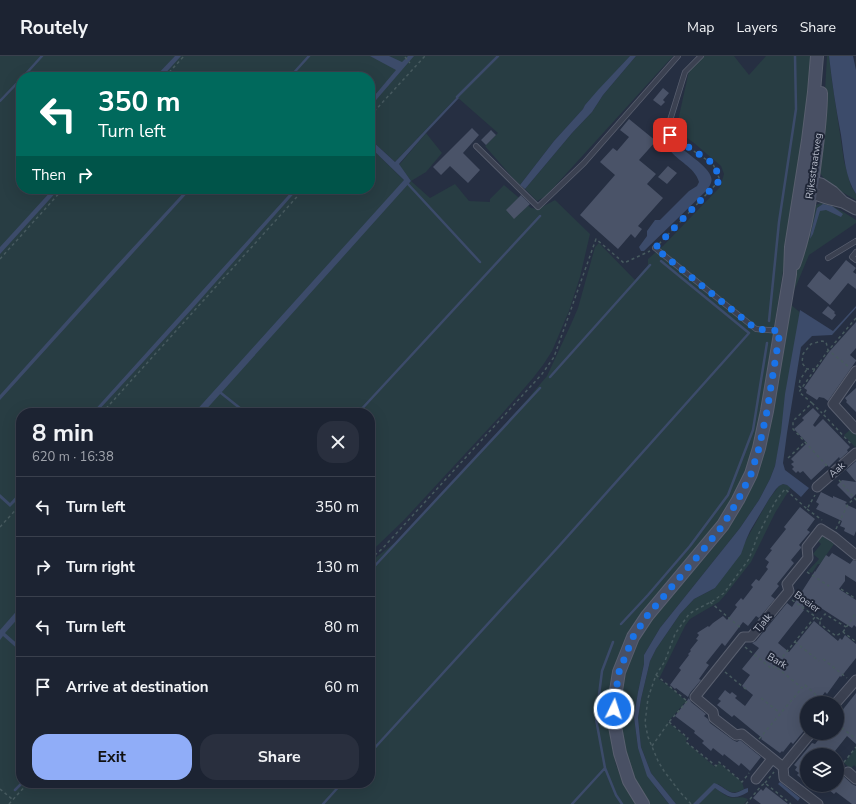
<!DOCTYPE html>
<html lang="en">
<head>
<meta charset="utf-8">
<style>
	:root { --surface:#1c2332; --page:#292f3e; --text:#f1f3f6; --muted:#a0a4ac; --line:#3a404d; --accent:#90adf8 }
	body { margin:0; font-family:"Nunito Sans",sans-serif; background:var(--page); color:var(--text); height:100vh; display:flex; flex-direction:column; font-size:15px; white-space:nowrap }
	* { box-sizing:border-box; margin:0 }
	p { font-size:13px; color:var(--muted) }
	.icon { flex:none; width:22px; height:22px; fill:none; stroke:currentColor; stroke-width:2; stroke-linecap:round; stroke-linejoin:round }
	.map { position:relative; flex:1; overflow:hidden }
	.side { position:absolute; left:16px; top:352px; width:359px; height:380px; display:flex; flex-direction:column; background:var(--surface); border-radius:16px; box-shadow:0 4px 16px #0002,0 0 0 1px var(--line) }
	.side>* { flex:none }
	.guide { position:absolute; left:16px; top:16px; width:359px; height:122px; border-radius:16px; box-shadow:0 4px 16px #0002,0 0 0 1px var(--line); background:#00695c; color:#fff; overflow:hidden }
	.controls { position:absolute; left:800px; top:640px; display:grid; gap:8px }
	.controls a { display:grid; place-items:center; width:44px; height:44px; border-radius:50%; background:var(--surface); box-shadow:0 4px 16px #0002,0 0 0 1px var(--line); font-size:20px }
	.pin { position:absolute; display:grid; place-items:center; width:34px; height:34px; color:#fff; margin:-17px; border-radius:8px; box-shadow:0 2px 6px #0006 }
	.me { position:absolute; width:44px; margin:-22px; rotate:4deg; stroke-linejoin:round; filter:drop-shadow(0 0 3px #0008) }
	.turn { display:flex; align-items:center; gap:14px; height:84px; padding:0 16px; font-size:18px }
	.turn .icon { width:52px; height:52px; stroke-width:2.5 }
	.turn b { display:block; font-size:28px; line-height:34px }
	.then { display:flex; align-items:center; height:38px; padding:0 16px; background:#0003; gap:8px; font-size:15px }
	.round { display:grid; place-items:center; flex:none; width:42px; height:42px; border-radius:16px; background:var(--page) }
	.summary { display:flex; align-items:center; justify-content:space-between; height:68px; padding:0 16px }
	h1 { font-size:24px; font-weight:700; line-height:30px }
	.cta { display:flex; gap:8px; margin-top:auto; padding:8px 16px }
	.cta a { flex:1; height:46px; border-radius:16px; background:var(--accent); color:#111; font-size:16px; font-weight:700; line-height:46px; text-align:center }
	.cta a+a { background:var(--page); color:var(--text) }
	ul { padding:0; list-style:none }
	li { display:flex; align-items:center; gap:12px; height:60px; padding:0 16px; border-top:1px solid var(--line) }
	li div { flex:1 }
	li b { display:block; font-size:15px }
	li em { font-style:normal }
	header { display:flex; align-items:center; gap:24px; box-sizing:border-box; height:56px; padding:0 20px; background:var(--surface); border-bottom:1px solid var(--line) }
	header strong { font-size:19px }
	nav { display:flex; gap:22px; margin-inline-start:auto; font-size:14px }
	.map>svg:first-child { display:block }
	.green { fill:#283d43 }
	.water { fill:#3c4b6a }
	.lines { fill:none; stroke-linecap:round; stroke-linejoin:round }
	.stream { stroke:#3c4b6a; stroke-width:2.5 }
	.building { fill:#4a5368 }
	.service-casing { stroke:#595f6f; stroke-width:6 }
	.minor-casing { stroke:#595f6f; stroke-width:11 }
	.tertiary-casing { stroke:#595f6f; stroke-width:13 }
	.secondary-casing { stroke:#595f6f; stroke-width:14 }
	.path { stroke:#475a5f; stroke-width:1.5; stroke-dasharray:3 3; stroke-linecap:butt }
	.service { stroke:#3b4151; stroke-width:4.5 }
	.minor { stroke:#3b4151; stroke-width:9 }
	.tertiary { stroke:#3b4151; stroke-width:11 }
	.secondary { stroke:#495064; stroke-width:12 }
	.route { stroke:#1a73e8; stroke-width:7; stroke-dasharray:0 12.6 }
	.labels { text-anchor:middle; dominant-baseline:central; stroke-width:4; stroke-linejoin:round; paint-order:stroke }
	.street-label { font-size:10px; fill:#b8bdcb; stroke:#1f2637 }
</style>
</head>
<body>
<header>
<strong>Routely</strong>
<nav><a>Map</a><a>Layers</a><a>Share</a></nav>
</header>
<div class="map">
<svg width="856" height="748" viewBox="0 0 856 748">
	<rect width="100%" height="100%" fill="#262f42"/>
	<path class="green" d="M0,0H630L585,49L583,53L554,85L520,129L512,121L485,90L498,77L457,41L395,106L370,83V21H21V133H370V91L408,128L411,125L399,109L426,77L442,97L426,116L411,125L430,142L455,128L469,145L490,146V143L504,129L531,152L538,153L555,144L590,178L580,221L569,255L552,295L543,309L533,322L501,359L404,464L378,489L370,496V357H21V727H370V506L401,482L525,346L547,320L572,266L578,252L595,191L599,187L635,224L648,209V203L663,190L720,131L724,118L721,110L694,87L676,74L690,10L699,0H734L749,19L766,0H811V21L808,57L758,373L753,392L746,415L735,441L722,461L645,553L633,570L623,590L615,610L609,670L612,691L616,709L623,727L636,748H0Z
		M636,0H673L546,140L537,145L525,133L572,77L592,56L603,39Z
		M827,0H829L832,25L844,105L848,119L851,130L856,138V144C841,135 825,129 818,113L824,53Z
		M821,147C834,149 845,157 856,164V167L809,199L791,242L795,219L811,155L816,149Z
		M790,248L802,258L784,368L775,410L770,423L759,444L740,472L660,572L644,599V608L638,636L634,661L638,692L656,732L669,748H650C645,741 639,733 635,725C627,710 624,692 622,675C617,638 626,603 646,571C652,562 659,555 665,547C687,520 714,495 733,465C752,435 763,404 770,369Z
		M851,373L856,379V390L855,391L844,379Z
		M783,428L787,429L791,431L775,457L751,506L726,538L719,546L695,560L690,563L685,570L659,623L670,631L686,645L668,666L687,682L686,686L715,711L719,707L742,726L744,733C732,740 729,735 718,728L715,732C720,735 724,739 729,741C736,743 741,739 748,743L744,748H676L651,717L641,691L638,662L641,643L650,605L656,593L680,558L694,543L715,532L746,484L769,443L779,430Z
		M821,479L834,488L820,508H818L812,517L808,515L819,503L813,498L821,488L817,484Z
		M856,692V711L854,709L851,713L844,707Z"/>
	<path class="water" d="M175,0H181L162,21H155Z
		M370,0H389L402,6L408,0H414L370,51V45L396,14Z
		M630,0H636L603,39L592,56L572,77L525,133L520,129L554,85L583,53L585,49L598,34Z
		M829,0H853L856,14V138C845,121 844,99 841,79C836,53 832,27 829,0Z
		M457,41L459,42L426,77L399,108L411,125L203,357H194L404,124L370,91V83L395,106Z
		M674,87C682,93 710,112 711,121C713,126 709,131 706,135L644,195H641L639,191L647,180V175L655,164H660L689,135L697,130L699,126C695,111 677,105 669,93Z
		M53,133H59L0,198V191Z
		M187,133H191L0,344V339L115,211Z
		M294,133H298L192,253L96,357H92Z
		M823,148L832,150L843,158L841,161L826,154L820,155L813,178L810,183L811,176L817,152Z
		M856,250V252L832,279L812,280L801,291L787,377L783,407L785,414L809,432L801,441L787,429L783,428L779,430L776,433L769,443L750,475L746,484L741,498L715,532L694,543L680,558L656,593L650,605L641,643L638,662L641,691L651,717L676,748H669L647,720L638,692L634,661L638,636L644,608V599L660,572L740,472L759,444L770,423L775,410L781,376L785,338L800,254L833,275Z
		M21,435V440L10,451L0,442V438L10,447Z
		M21,550V559L5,577L21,591V596L3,580L0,584V574Z
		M780,726L800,742L798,745L778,728Z
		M714,727C722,729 727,737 735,737C740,736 743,733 748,732V736C734,745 728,741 715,732L699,748H693Z"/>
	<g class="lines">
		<path class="stream" d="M23,21L42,0
			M290,21L309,0
			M457,41L498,0
			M0,45L21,23
			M408,128L480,206
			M769,265L779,166L796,53L795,0
			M550,321L650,209
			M221,337L246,357
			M358,357L540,160
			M370,515L540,332
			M621,568L648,539L690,490L728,439L753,374L767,287
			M613,586L602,615L596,663L605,712L616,739L622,748
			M370,697L559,490L749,277L661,205
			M15,734L22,727
			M323,748L342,727
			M572,748L605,712"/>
	</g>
	<path class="building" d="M663,32L669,37L663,44L665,46L661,50L653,44Z
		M629,63L656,85L639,104L656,118L647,128L663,142L638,170L642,173L635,182L631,178L618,193L580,159L615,119L600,106L613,92L617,95L629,81L620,74Z
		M472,72L479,79L463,97L480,114L468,127L450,110L441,119L433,111Z
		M491,74L496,79L486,89L481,84Z
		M668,110L677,117L667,128L658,121Z
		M521,139L530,148L514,163L506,154Z
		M846,204L856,212L853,216L856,218V233L848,227L830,249L807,230L819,215L830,224Z
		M828,250L835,256L834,257L836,259L832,264L822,257Z
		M856,266V292L850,299L856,304V305L828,345L824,342L819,341L817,344L806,337L807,334L804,332L829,296Z
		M856,332V356L846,346L847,345L845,342Z
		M813,352L820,359L813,369L815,371L823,363L850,391L847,394L848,396L840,403L839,401L829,411L827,409L811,424L803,415L800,417L798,415L796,417L792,413L794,411L791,408L794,406L791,403L807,387L794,373L804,364L802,362Z
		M856,405V426L846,414Z
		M842,424L856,426V438L851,443L837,429Z
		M821,436L833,442V440L847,446L845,448L856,453V475L854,480L844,475L845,472L840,470L842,465L816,453L819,448L816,446Z
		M800,451L815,463L807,474L810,476L799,489L801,491V492L791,504L794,507L777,528L779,530L771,540L775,543L759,562L756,560L748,570L743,566L725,590L722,587L706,607L709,609L699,623L701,624L690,637L688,641L676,632L675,633L670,629L681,614L679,612L689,599L688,598L691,595L690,594L698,584L696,583L699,579L697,577L708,570L709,571L713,567L723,560L727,564L737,551L735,549L741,542L743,544L753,531L751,529L756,523L759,525L768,513L766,511L769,506L765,503L772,494L770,493L786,473L784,471Z
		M832,497L850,508L853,504L856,505V526L845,519V525L839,533L856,544V571L854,569L852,572L821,552L820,554L808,546L803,553L804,554L778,587L789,596L814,565L838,585L840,582L842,584L845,579L856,588V602L841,621L840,620L827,638L825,636L817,647H807V671L793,688L791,686L783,696L782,695L780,697L761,683L762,682L734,659L732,661L717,649L721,645L718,643L725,634L730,638L732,636L737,640L735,642L745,650L753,639L742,630L750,619L742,613L759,592L752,587L756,585L787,547L792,551L815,515V516L826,499L829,501Z
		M856,637V688L847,680L835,695L839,699H807V727L797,719L799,717L795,714L797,711L794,709L812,687L815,688L824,677H837V661Z
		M689,642L691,646L706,658L704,660L708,663L710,667L733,684L737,686L740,684L761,701L750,715L741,707L739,710L724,698L723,700L713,692L711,695L702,687L704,685L694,677L695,675L675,660Z
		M840,717L852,728L856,730V748H852L836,736L834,738L823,729H837V720Z
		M766,731L774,737L788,748H761L753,742L761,733L763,735Z"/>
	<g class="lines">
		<g class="service-casing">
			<path id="service" d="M667,74L685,16L701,0
				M476,90L538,151L584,107L678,0
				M655,192L756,273L780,275
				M856,196L852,201L856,204
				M828,202L856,185"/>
		</g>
		<g class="minor-casing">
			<path id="minor" d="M856,315L833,348L856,373
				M817,431L856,397
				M836,647L856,624
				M811,677L783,711L784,722L818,748
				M783,711L742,678L736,679L714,662L713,656L695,641L743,581H751L789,535L787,528L808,502L807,491L821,473L834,481L856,499
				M848,716L856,723
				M756,723L772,703"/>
		</g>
		<g class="tertiary-casing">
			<path id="tertiary" d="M803,128L813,126L821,128L833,136L843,146L856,153
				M805,132C816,140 830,143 843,146"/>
		</g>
		<g class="secondary-casing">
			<path id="secondary" d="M794,208C806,175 811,140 815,105C818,82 821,60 821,37
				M643,748L629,725L620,697L614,665L615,641L619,616L633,581L647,560L703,493L723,469L738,444L751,418L759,392L767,355L790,218L791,191L808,84L814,36L817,0"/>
		</g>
		<path class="path" d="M405,1L410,7
			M165,21L184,0
			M370,60L425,0
			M659,188L720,124L713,108L670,79
			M0,203L63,133
			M815,313H807L802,307L803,298L811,288L822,285L826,286L828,294L849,311
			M801,332L799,330L800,324L807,313
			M812,347L822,357
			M826,354L823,358L852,389
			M102,357L304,133
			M788,402L805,386
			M827,410L793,373V365L812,347L799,336L827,296L856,262
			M839,424L856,444
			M807,453L822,464
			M0,471L21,448
			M836,473L848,448L855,442
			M370,503L382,493L542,318L554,301L596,183L624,207L650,195
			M807,516L829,530
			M841,533L856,543
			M792,544L820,564V568L836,580L843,576L856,586
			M710,546L742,573
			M820,564L825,558L846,571
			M843,576L856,557
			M795,586L819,605
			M745,591L772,613L775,610L802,632L805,629L825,647
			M823,603L847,622
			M775,610L815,561
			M725,616L748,635
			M656,619L687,645
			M761,642L780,657
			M669,666L688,682L686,686L716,710L719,706L742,726L749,717
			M837,668L856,683
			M759,683L802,632
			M652,690L669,666L688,644
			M837,709V708L841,710
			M842,711L841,710L856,691
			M765,727L774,716
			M0,733L12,743
			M815,735L820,729
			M9,748L28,727
			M691,748L680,736L664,715L658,705L648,681L645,667L648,642L656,619L665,605L675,578L689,558L699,552L713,545L724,537L749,503L758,479L775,446L785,433L807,453L815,439
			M746,748L761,730L765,727L791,748"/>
		<use href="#service" class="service"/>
		<use href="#minor" class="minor"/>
		<use href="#tertiary" class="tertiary"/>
		<use href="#secondary" class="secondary"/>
	</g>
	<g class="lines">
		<path class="route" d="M614,653L615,641L619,616L633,581L647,560L703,494L723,469L738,444L751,418L759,392L767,355L780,275L756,273L655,192L720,124L714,108L670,79"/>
	</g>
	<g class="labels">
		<g class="street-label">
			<text transform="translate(814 110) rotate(-82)">Rijksstraatweg</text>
			<text transform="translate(837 414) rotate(-42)">Aak</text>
			<text transform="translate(807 546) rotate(36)">Boeier</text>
			<text transform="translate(763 567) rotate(-50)">Tjalk</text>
			<text transform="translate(777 605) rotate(31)">Bark</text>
		</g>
	</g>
</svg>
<div class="controls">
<a><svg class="icon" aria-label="sound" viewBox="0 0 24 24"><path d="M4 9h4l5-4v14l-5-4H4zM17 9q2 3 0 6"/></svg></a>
<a><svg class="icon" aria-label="layers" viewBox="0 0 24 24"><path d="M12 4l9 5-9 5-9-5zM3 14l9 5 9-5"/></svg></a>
</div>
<div class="pin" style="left:670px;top:79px;background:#d93025"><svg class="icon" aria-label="arrive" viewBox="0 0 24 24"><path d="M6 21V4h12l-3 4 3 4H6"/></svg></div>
<svg class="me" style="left:614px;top:653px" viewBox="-20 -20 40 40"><circle r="17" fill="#1a73e8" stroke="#fff" stroke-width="3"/><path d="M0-11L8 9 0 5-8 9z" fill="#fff"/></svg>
<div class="guide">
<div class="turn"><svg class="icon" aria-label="left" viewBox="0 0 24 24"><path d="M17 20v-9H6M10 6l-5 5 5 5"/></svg><div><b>350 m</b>Turn left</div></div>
<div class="then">Then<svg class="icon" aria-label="right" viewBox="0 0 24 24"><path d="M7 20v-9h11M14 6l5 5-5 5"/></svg></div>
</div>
<section class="side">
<div class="summary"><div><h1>8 min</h1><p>620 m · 16:38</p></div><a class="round"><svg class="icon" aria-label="close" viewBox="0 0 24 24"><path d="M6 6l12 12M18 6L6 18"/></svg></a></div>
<ul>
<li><svg class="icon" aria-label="left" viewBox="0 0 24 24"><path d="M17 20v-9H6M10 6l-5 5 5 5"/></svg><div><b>Turn left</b></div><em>350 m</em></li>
<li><svg class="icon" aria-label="right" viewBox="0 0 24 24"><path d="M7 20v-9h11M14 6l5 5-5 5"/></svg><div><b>Turn right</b></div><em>130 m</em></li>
<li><svg class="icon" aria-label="left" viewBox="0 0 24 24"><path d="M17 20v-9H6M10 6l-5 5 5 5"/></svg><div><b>Turn left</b></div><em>80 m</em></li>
<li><svg class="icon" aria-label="arrive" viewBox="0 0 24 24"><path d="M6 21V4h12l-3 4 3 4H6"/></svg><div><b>Arrive at destination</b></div><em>60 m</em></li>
</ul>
<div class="cta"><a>Exit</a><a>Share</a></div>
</section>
</div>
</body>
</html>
